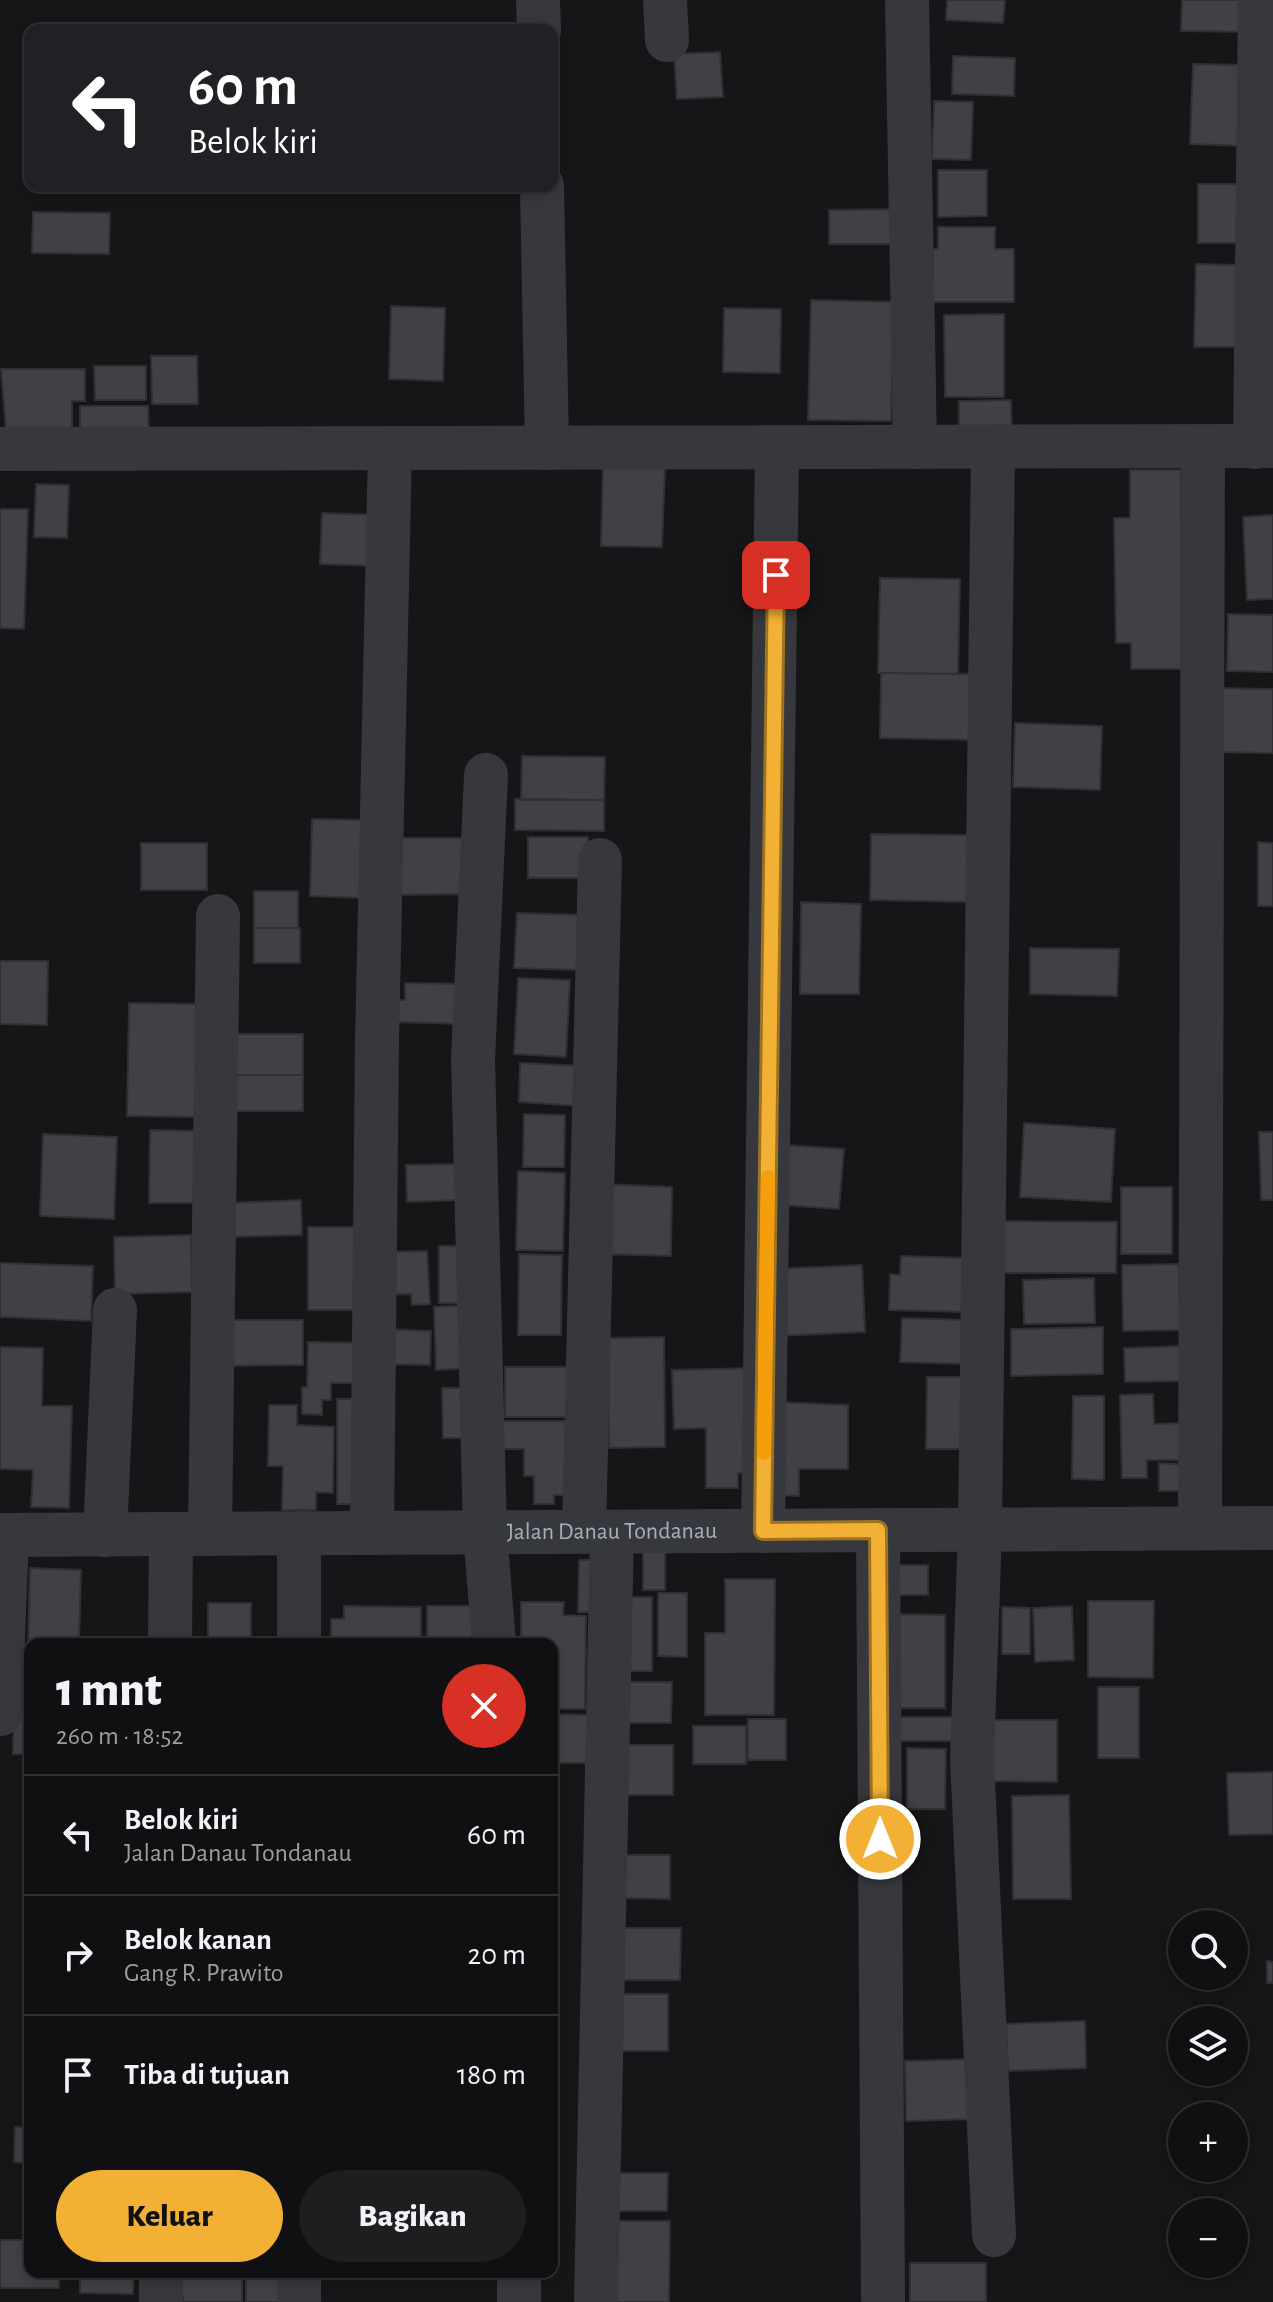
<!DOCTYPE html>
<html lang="id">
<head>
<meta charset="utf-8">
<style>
	:root { --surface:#101012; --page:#1e1e20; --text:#f1f3f6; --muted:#9c9d9f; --line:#303032; --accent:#f2b134 }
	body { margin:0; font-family:"Alegreya Sans",sans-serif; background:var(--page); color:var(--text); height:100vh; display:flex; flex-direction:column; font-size:30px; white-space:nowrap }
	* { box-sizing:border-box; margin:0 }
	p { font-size:26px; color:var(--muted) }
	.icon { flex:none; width:44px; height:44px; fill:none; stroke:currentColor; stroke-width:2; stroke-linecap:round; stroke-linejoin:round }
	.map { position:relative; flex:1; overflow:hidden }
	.panel { position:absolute; left:24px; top:1638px; width:534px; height:640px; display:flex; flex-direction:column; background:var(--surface); border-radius:16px; box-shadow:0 4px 12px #0003,0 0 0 2px var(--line) }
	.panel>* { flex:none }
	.hud { position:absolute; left:24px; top:24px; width:534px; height:168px; border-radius:16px; box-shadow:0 4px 12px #0003,0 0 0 2px var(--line); background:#202124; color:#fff; overflow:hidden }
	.buttons { position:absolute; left:1168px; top:1910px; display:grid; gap:16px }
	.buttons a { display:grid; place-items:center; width:80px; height:80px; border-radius:50%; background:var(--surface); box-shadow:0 4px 12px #0003,0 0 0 2px var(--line); font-size:40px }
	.pin { position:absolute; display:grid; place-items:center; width:68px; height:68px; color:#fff; margin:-34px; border-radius:16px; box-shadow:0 4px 12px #0006 }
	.me { position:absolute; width:88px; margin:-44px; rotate:0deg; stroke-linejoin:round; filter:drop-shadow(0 0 6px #0008) }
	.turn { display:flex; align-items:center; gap:28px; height:168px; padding:0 32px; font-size:36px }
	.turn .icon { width:104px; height:104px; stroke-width:2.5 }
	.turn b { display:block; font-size:56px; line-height:68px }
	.round { display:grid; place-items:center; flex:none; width:84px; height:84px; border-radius:42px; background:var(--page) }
	.headline { display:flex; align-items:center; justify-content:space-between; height:136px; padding:0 32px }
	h1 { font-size:48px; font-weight:800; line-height:60px }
	.action { display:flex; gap:16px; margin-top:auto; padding:16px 32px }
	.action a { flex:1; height:92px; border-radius:48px; background:var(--accent); color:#111; font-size:32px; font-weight:800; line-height:92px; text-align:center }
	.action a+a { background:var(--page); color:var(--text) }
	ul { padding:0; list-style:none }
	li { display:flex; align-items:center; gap:24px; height:120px; padding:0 32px; border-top:2px solid var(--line) }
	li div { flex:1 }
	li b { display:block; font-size:30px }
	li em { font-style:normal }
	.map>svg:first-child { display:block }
	.building { fill:#404145; stroke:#303034; stroke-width:2 }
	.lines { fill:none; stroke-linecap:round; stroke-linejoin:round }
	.minor { stroke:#37383d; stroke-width:44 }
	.route-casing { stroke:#9d7322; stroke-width:20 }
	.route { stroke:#f2b134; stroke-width:14 }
	.slow { stroke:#f59e0b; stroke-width:14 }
	.labels { text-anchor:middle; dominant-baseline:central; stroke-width:7; stroke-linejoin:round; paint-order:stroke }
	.street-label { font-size:24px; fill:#a8adb8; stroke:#111113 }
</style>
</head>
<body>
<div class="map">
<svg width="1273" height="2302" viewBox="0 0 1273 2302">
	<rect width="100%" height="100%" fill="#161618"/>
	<path class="building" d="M947,0H1005L1003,23L946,20Z
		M1182,0H1250L1249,32L1181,31Z
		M27,48H30V147H25Z
		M720,52L723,97L677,99L674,54Z
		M953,56L1015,58L1014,96L952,94Z
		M1193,64L1253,65L1250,146L1190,144Z
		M934,101L973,102L971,160L932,159Z
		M938,170H987V216L938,217Z
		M1198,184H1249V243H1198Z
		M905,209V244H829V210Z
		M33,212L110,213L109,254L32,253Z
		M938,227H995V249H1014V302H933V249H938Z
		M1196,264L1239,265V347H1194Z
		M811,300L894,302L891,421L808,420Z
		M391,306L445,308L443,381L389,379Z
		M724,308L781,309L780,373L723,372Z
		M1004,314V397H945L944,315Z
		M151,356H197L198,404H152Z
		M94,366H146V400H95Z
		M1,369H85V401H72V430H6Z
		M1011,400L1012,432H959V401Z
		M80,406H148L149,440L80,441Z
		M603,464L665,466L662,547L601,546Z
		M1130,470H1181L1182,669H1131V643H1116L1114,518H1130Z
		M36,484L69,485L67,538L34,537Z
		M0,509H28L24,629L0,628Z
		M322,513L375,515L374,566L320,564Z
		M1273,515V599L1247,600L1243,517Z
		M880,578L960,579L958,674L878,673Z
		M1228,614L1273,615V672L1227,671Z
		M881,673L976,674L975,740L880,738Z
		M1218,688L1273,689V753L1218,752Z
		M1015,723L1102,726L1100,790L1013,787Z
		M522,756L605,757L604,800H521Z
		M515,799L604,800V831L515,830Z
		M312,819L365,820L363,898L310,896Z
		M871,834L971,835L970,902L870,900Z
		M528,837H588V878H528Z
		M392,838H469L470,894L393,895Z
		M1258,842L1273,843V906H1258Z
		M141,843H207V890H141Z
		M254,891H298V928H254Z
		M801,902L861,904L859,994H800Z
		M517,913L583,915L581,970L514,968Z
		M254,928H300V963H254Z
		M1030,948L1119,949L1117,996L1030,994Z
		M0,961H48L47,1025L0,1024Z
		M518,978L570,980L566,1057L514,1054Z
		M405,983L464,984L463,1024L395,1022L396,1000H405Z
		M129,1003L198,1004L196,1117L127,1116Z
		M223,1034H303V1075H223Z
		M520,1063L582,1066L580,1106L519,1102Z
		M228,1075H303V1111H228Z
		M524,1114L565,1115L564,1167H523Z
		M1024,1123L1115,1129L1111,1202L1020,1197Z
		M150,1130L199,1131L198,1203H149Z
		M1259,1132H1273V1200H1261Z
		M43,1134L117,1137L114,1219L40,1216Z
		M785,1145L844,1149L839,1209L780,1205Z
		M455,1164L457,1200L407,1202L406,1165Z
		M518,1171L565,1173L563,1251L516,1250Z
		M603,1184L672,1187L671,1256L601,1254Z
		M1121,1187H1172V1254H1121Z
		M301,1200L302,1235L230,1237L229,1203Z
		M999,1221L1117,1222L1116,1273H998Z
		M308,1227H359V1310H308Z
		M191,1235L192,1292L115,1294L114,1237Z
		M439,1246H470V1303H439Z
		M427,1251L430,1304L412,1305L411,1294L380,1295L387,1252Z
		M519,1254L562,1255L561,1335H518Z
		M901,1256L967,1258L966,1312L889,1310L890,1274L900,1275Z
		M0,1263L93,1266L91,1321L0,1317Z
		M1179,1264L1180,1330L1123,1331L1122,1265Z
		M862,1265L865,1332L777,1336L774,1269Z
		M1094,1278L1095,1323L1024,1324L1023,1280Z
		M470,1305L473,1368L436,1370L434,1307Z
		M902,1318L965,1320L964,1364L900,1362Z
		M220,1320H303V1365L221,1366Z
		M1103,1327V1374L1011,1376V1329Z
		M386,1329L431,1331L430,1365L385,1364Z
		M664,1337L665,1447L609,1448L608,1338Z
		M308,1342L371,1343V1383H331V1400H322V1415L302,1414V1387H307Z
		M1184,1346L1185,1381L1125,1382L1124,1348Z
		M0,1347L43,1348L42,1406H72L69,1508L31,1507L33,1470L0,1469Z
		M505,1367H572V1417H505Z
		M755,1368L757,1473H738V1488H706V1428L674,1429L672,1370Z
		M927,1377H970L968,1449H926Z
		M442,1388H470L471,1438H443Z
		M1153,1394L1154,1424L1187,1423V1460H1147V1478H1122L1120,1395Z
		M1073,1396H1104V1480L1072,1479Z
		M337,1399H369V1504H337Z
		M776,1402L848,1405V1469H799V1496L775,1495Z
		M269,1405H297V1425L334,1427L333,1493L316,1492V1510H282L283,1466H268Z
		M503,1421H571V1495H554V1504H534V1476H524V1449H503Z
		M1159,1463L1191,1465L1190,1491H1159Z
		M643,1548H665V1590H643Z
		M579,1560H609L608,1612H578Z
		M885,1565H928V1595H885Z
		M30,1568L81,1570L79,1644H30L28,1650Z
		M725,1579H775L774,1715H705V1633H725Z
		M658,1593H687V1657L658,1656Z
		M620,1597H652V1671H620Z
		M1088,1601H1154L1153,1678L1088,1677Z
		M521,1602H564L563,1615L586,1616L585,1709H552V1644H521Z
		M208,1603H251V1644H208Z
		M344,1606L421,1607V1644H331V1619H344Z
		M427,1606H488V1644H427Z
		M1072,1606L1074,1660L1035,1662L1033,1608Z
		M1002,1607L1030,1608V1654H1002Z
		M894,1614L945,1615V1708H894Z
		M19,1659H30V1705L18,1704Z
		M621,1682H672L671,1723H620Z
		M1098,1687H1139V1758H1098Z
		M14,1708H30V1754H13Z
		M552,1714L594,1715L593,1763H553V1779Z
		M894,1717H956V1741H894Z
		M748,1719H786V1760H748Z
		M983,1720H1057V1782L982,1781Z
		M693,1726H746V1764H693Z
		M618,1745H673V1795H618Z
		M907,1748L946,1749L945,1809H907Z
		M1273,1772V1834L1229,1835L1227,1773Z
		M1069,1795L1071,1899H1013L1012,1796Z
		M28,1826H30V1866H28Z
		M622,1855H670V1899L622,1898Z
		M621,1928H681L680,1980H621Z
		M1267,1961L1273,1962V1983H1267Z
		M25,1965H30V2028H24Z
		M618,1994H668V2051H618Z
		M1085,2021L1086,2068L1008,2071L1006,2024Z
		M974,2059L975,2119L906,2121L905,2061Z
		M15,2127L30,2128V2163L14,2162Z
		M610,2173H668L667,2211H610Z
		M607,2221H670L669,2302H607Z
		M0,2240H30V2272H59V2288H0Z
		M910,2263H986V2302H910Z
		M80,2272H134L133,2294L80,2293Z
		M242,2272V2302H183V2297H171V2273Z
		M246,2272H289V2302H246Z"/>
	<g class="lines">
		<g class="minor">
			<path d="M538,0L539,30"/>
			<path d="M665,0L667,40"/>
			<path d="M907,0L915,447"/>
			<path d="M542,186L547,448"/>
			<path d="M993,447L980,1530L972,1758L994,2235"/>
			<path d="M1255,447L1260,0"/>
			<path d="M0,449L1273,446"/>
			<path d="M486,775L473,1059L485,1532L494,1644"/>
			<path d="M1200,1528L1203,447"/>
			<path d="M878,1530L883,2302"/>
			<path d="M763,1531L777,448"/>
			<path d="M584,1532L600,860"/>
			<path d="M299,1533V1644"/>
			<path d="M372,1533L377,1041L390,448"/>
			<path d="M210,1534L218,916"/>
			<path id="s1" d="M0,1535L1273,1528"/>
			<path d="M105,1535L115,1310"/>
			<path d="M170,1644L171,1535"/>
			<path d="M0,1714L7,1535"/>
			<path d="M299,2272V2302"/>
			<path d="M161,2302V2272"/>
			<path d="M519,2302V2272"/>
			<path d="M596,2302L612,1532"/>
		</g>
	</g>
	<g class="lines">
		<g class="route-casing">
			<path id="route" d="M776,575L763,1531L878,1530L880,1839"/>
		</g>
		<use href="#route" class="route"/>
		<path class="slow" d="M764,1453L768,1177"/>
	</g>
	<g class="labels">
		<g class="street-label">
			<text stroke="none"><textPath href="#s1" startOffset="612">Jalan Danau Tondanau</textPath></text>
		</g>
	</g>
</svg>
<div class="buttons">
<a><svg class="icon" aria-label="search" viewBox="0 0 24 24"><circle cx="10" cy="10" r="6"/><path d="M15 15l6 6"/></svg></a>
<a><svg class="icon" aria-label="layers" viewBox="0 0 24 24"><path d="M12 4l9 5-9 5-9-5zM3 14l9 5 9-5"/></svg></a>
<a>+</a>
<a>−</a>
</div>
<div class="pin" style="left:776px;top:575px;background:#d93025"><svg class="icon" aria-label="arrive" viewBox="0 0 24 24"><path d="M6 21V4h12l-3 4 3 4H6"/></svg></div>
<svg class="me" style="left:880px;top:1839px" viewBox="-20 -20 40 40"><circle r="17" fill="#f2b134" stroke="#fff" stroke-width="3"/><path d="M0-11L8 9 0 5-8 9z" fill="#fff"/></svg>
<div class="hud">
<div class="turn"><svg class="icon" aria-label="left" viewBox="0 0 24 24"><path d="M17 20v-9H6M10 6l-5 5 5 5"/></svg><div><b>60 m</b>Belok kiri</div></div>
</div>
<section class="panel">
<div class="headline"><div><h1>1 mnt</h1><p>260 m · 18:52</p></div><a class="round" style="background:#d93025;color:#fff"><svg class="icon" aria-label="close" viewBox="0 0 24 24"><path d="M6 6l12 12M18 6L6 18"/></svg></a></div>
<ul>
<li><svg class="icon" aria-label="left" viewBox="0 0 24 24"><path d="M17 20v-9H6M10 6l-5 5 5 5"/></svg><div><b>Belok kiri</b><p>Jalan Danau Tondanau</p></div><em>60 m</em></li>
<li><svg class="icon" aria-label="right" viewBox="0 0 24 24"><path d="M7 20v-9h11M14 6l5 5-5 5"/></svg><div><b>Belok kanan</b><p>Gang R. Prawito</p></div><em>20 m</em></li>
<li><svg class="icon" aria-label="arrive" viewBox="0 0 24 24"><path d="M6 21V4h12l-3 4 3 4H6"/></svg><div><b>Tiba di tujuan</b></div><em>180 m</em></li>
</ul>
<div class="action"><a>Keluar</a><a>Bagikan</a></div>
</section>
</div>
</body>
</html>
